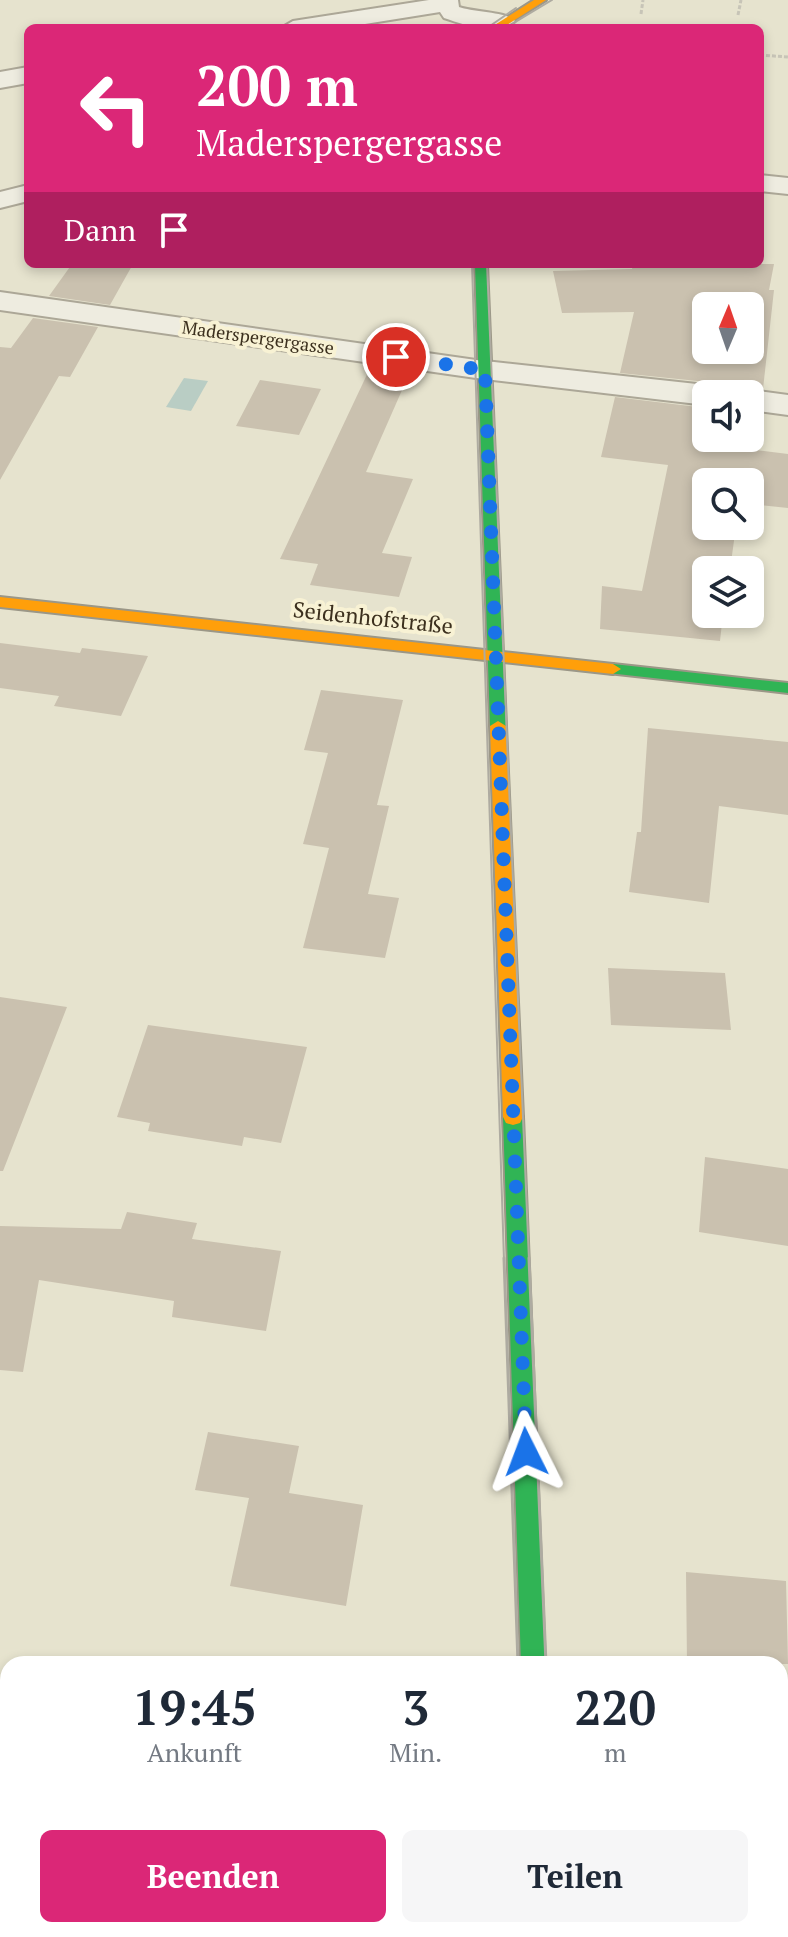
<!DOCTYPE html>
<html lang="de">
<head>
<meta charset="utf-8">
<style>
	:root { --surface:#fff; --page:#f6f6f7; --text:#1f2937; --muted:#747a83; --accent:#db2777 }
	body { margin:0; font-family:"PT Serif",serif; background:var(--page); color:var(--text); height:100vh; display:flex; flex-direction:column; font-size:30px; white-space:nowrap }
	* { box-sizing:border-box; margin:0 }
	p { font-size:26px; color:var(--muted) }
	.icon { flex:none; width:44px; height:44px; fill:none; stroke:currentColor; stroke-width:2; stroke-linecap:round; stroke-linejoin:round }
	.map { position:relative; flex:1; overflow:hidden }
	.side { position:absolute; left:0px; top:1656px; width:788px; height:282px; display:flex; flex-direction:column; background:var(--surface); border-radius:24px 24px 0 0; box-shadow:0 4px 12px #0003 }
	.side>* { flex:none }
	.banner { position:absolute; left:24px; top:24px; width:740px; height:244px; border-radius:12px; box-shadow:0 4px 12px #0003; background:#db2777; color:#fff; overflow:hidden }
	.needle { width:52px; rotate:2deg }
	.controls { position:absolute; left:692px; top:292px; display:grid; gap:16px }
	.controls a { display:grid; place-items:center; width:72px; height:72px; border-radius:12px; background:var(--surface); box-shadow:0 4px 12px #0003; font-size:40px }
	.pin { position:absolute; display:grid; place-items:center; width:68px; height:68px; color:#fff; margin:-34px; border:4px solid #fff; border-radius:50%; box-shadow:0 2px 8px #0007 }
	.me { position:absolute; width:88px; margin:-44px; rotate:357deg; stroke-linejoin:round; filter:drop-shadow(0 0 6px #0008) }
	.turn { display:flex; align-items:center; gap:28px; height:168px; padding:0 40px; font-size:36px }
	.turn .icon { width:104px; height:104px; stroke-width:2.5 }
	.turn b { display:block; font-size:56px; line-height:68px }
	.then { display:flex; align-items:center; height:76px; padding:0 40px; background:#0003; gap:16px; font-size:30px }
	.eta { display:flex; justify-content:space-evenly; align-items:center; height:136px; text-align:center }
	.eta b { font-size:48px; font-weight:700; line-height:56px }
	.primary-button { display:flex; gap:16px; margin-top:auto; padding:16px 40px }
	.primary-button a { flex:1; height:92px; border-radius:12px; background:var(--accent); color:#fff; font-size:32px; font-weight:700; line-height:92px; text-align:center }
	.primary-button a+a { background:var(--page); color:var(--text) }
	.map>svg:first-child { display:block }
	.water { fill:#b9cdc4 }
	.building { fill:#cac1af; fill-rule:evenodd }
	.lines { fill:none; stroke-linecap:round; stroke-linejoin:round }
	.street-casing { stroke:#aca797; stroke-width:4 }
	.fast-casing { stroke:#9b9787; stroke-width:4 }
	.slow-casing { stroke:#9b9787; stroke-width:4 }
	.jam-casing { stroke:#9b9787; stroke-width:4 }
	.path { stroke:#c7c4b7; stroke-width:3; stroke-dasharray:4 2; stroke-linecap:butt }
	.street { fill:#eeece0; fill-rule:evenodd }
	.fast { fill:#30b455; fill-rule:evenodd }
	.slow { fill:#ff9f0a; fill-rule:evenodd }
	.jam { fill:#e5322d; fill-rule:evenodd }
	.tram-far1 { stroke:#aeaba1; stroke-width:2 }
	.tram { stroke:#aeaba1; stroke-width:3 }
	.route { stroke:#1a73e8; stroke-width:14; stroke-dasharray:0 25.2 }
	.labels { text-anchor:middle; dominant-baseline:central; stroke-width:8; stroke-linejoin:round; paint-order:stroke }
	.far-street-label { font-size:18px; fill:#3c301e; stroke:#f8f2d4 }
	.street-label { font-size:22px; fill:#3c301e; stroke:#f8f2d4 }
</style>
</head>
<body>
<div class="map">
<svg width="788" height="1937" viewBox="0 0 788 1937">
	<rect width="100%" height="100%" fill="#e6e3ce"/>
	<path class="water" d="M184,378L208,381L191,411L166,407Z"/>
	<path class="building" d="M72,264H133L110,305L49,296Z
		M633,264H774L769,290H774L763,389L749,387L735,394H724L718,385L707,382L620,373L634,312L562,313L553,271L632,269ZM706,306H750V350H706Z
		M33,318L98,327L70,377L59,376L0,480V347L11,348Z
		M371,366L410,372L366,472L413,479L382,553L412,557L399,597L310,585L318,564L280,559Z
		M260,380L321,389L299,435L236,426Z
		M615,397L706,408V438H750V413L760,414L755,450L788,454V508L750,504V482H706V526H736L730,570H706V614H723L720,641L600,629L602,586L642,591L668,465L601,457Z
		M0,643L80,653L82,648L148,656L121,716L54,706L59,696L0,688Z
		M321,690L403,700L377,805L389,806L368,894L399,898L385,958L303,948L329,848L303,844L328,753L304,750Z
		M648,728L788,742V815L719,806L709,903L629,892L637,832H641Z
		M608,968L725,973L731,1030L611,1025Z
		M0,997L67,1007L3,1171H0Z
		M148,1025L307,1047L281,1143L244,1137L242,1146L148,1131L150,1123L117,1117Z
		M705,1157L788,1169V1246L699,1232Z
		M127,1212L197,1223L192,1239L281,1251L266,1331L172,1317L174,1301L39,1280L23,1372L0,1370V1226L121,1229Z
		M208,1432L299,1446L289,1493L363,1505L346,1606L230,1586L249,1498L195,1490Z
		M686,1572L786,1581L788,1664H687Z"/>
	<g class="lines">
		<g class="street-casing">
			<path id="street" d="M429,0H458L459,7C473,12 508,12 515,21C501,39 462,24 444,18L440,12L340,28H281L293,21Z
				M28,67V83L0,88V72Z
				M760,175L788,178V194L760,191Z
				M28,185V201L0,208V192Z
				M0,292L476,360L706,385L717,388L721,394H706V405L476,378L0,310Z
				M750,390L788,395V415L750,410V394H738Z"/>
		</g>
		<g class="fast-casing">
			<path id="fast" d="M475,264H487L506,726L498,731L490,726Z
				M613,664L788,683V693L608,673L605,669L608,665Z
				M513,1109L520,1111L523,1117L545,1664H521L503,1117L506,1111Z"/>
		</g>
		<g class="slow-casing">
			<path id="slow" d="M534,0H546L502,28H490Z
				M0,597L613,664L621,669L613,674L0,607Z
				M498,721L506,726L523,1117L520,1123L513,1125L506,1123L503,1117L490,726Z"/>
		</g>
		<g class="jam-casing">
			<path id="jam" d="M528,1930H554L555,1937H529Z"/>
		</g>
		<path class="path" d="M641,14L643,0
			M738,15L741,0
			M760,55L788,57"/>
		<use href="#street" class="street"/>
		<use href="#fast" class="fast"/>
		<use href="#slow" class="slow"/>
		<use href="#jam" class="jam"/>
		<path class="tram-far1" d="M487,28L516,8
			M505,28L552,0
			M472,264L504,1260
			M487,264L529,1260"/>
		<path class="tram" d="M504,1258L518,1664
			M529,1258L546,1664
			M524,1930V1937
			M556,1930V1937"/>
	</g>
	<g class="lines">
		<path class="route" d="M396,357L485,370L526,1452"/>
	</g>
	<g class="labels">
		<g class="far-street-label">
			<text transform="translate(258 337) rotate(8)">Maderspergergasse</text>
		</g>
		<g class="street-label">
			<text transform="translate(373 617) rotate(6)">Seidenhofstraße</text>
		</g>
	</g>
</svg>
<div class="controls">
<a><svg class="needle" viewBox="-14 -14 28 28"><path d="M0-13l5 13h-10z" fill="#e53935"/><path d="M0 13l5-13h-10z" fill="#747a83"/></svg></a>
<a><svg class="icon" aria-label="sound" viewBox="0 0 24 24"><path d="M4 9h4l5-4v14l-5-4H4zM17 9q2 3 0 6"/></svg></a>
<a><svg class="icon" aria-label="search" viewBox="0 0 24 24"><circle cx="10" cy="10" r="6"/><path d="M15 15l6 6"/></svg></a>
<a><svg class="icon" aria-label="layers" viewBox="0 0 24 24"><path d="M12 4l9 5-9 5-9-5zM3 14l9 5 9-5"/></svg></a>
</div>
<div class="pin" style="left:396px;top:357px;background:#d93025"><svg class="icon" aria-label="arrive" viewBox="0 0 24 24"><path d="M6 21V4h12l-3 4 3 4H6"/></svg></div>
<svg class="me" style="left:526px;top:1452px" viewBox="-20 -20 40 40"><path d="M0-17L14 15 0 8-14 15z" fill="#1a73e8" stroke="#fff" stroke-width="4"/></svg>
<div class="banner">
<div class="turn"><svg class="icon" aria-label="left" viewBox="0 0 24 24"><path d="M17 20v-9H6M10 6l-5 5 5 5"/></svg><div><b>200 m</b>Maderspergergasse</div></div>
<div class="then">Dann<svg class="icon" aria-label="arrive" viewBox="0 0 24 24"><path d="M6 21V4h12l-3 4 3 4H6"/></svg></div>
</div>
<section class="side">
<div class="eta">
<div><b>19:45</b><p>Ankunft</p></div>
<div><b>3</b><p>Min.</p></div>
<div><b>220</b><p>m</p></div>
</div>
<div class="primary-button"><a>Beenden</a><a>Teilen</a></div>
</section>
</div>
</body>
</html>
